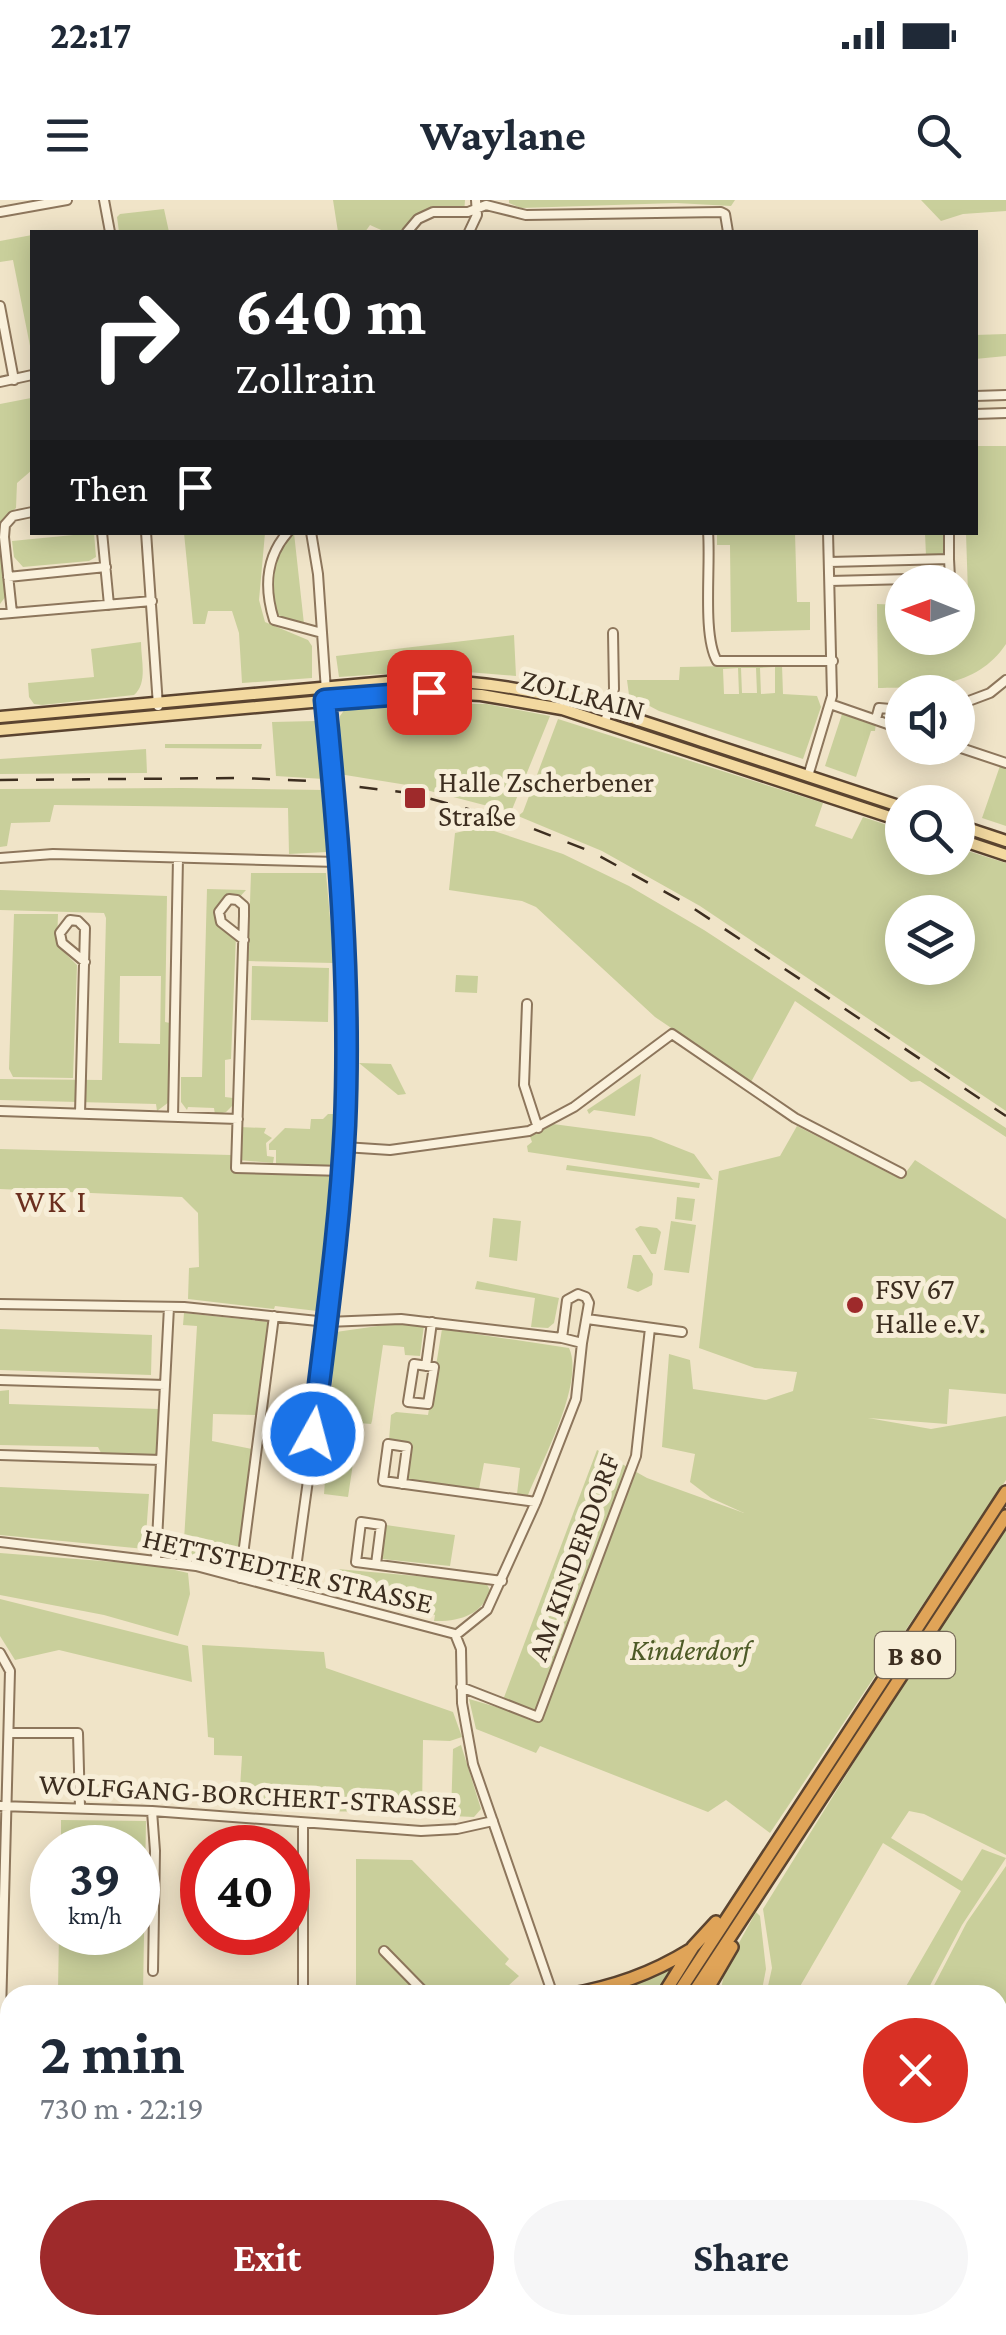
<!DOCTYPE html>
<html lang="en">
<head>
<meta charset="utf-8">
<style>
	:root { --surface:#fff; --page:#f6f6f7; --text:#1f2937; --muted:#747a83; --accent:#9e2a2b }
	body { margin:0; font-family:"Crimson Pro",serif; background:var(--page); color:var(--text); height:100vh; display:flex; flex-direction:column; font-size:38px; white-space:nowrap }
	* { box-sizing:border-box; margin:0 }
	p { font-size:32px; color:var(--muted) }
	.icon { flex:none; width:55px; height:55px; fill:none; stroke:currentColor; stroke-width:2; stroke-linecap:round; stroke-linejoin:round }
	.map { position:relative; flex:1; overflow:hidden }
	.drawer { position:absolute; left:0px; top:1785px; width:1008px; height:350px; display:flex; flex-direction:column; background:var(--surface); border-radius:30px 30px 0 0; box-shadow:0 5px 25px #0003 }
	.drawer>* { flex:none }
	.guide { position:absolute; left:30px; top:30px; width:948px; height:305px; border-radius:0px; box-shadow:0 5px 25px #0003; background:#202124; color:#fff; overflow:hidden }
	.needle { width:65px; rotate:271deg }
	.controls { position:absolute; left:885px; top:365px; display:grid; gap:20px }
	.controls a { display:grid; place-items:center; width:90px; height:90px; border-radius:50%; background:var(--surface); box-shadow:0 5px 25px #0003; font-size:50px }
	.speed { position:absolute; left:30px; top:1625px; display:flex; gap:20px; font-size:50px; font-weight:700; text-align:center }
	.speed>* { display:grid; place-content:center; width:130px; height:130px; border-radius:50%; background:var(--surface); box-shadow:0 5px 25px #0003; line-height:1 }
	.speed small { font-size:25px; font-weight:400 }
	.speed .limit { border:15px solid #d22; background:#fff; color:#111 }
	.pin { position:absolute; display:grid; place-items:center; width:85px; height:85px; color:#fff; margin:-42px; border-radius:20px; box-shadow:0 5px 15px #0006 }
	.me { position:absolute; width:110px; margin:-55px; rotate:7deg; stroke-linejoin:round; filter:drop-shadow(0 0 8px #0008) }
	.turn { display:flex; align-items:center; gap:35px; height:210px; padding:0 40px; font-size:45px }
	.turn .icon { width:130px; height:130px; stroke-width:2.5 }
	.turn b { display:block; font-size:70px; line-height:85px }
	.then { display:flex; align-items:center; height:95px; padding:0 40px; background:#0003; gap:20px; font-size:38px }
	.round { display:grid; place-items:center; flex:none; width:105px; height:105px; border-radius:52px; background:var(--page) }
	.overview { display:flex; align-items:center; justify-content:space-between; height:170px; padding:0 40px }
	h1 { font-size:60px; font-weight:700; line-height:75px }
	.action { display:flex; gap:20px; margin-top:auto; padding:20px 40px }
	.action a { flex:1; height:115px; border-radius:60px; background:var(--accent); color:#fff; font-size:40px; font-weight:700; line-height:115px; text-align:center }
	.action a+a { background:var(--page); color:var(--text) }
	.status { display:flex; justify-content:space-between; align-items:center; height:70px; padding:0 50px; background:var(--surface); direction:ltr }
	.status svg { height:28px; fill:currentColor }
	header { display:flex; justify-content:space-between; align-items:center; height:130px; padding:0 40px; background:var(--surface); font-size:45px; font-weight:700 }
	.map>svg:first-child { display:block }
	.green { fill:#c9cf9b; fill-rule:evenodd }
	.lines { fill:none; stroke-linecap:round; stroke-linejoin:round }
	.minor-casing { stroke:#8d765c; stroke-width:12 }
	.major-casing { stroke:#5b4430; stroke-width:15 }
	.highway-casing { stroke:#5b4430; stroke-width:16 }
	.minor { stroke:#faf1dc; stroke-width:8 }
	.major { stroke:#f3d9a0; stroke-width:10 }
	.highway { stroke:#e0a458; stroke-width:11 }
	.rail { stroke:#3d2e20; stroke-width:2.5; stroke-dasharray:18 18; stroke-linecap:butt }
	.minor-bridge-casing { stroke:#8d765c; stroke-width:12; stroke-linecap:butt }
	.minor-bridge { stroke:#faf1dc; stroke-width:8 }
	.route-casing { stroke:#114b97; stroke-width:25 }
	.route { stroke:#1a73e8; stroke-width:18 }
	.poi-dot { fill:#9e2a2b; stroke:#f7eed8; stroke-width:4 }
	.labels { text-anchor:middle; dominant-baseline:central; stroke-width:10; stroke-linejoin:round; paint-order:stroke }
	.shield { fill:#f7eed8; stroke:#756857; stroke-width:2.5 }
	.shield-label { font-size:28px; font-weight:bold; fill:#3d2e20 }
	.street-label { font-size:30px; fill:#3d2e20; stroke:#f7eed8 }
	.poi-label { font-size:30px; fill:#3d2e20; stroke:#f7eed8; text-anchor:start }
	.park-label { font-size:30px; font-style:italic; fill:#4d5a26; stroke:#f7eed8 }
	.neighbourhood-label { font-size:32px; letter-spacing:2.5px; fill:#6b2e1e; stroke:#f7eed8 }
</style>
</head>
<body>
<div class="status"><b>22:17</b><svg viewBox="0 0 49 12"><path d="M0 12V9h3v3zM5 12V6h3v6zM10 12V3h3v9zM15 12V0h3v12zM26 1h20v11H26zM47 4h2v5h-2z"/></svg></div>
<header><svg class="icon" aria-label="menu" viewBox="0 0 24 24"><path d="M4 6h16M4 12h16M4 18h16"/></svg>Waylane<svg class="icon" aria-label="search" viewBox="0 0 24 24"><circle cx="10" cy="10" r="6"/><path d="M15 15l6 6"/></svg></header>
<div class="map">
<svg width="1006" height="2135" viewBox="0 0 1006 2135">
	<rect width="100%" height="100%" fill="#f0e4c8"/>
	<path class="green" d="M333,0H465V1L464,12C454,12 439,10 430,14C402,28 407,43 370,25L365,32H338Z
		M509,0H735L731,6L676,3L521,8L509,3Z
		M921,0H1006V11L963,14L941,21Z
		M164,9L169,32H119L117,17L120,14Z
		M32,35V151H31L13,60L0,62V41Z
		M1006,134V156L975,159V135Z
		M31,198L32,270L17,283L16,308L0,324L6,396L0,404V204Z
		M975,246H1006V444C976,489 925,487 878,488L877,404L902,405V438H958V395L968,394L966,333L975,332Z
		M94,333L96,357L89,361L23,367L14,357L12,341Z
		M184,333H265L259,400L265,422L308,440L312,446V478L242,483L239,433L232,411H208L205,424H193Z
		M294,333L304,424L277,415C264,390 271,349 294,333Z
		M717,333H795L797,402H810V430L731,432L730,345H717Z
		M925,333H943L944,355L926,356Z
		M514,435L516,476L443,470L339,477L336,456Z
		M141,442C141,460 148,483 134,495L42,505L34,504L29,497L28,483L94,477L91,449Z
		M782,465L783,494L817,496L821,507L803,559L659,511L629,495L627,480H679L680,467ZM775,467V493L761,494L760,468ZM738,468L739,494H724L723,469ZM741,468H756L757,493H742Z
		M394,504H487L550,516L511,612L407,585L339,574L340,516L345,509Z
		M134,509L135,513L0,525V520Z
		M843,511L876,522L875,531H871L856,577L825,566Z
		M558,519L823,603L815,626L852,639L863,617L902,630V658H958V648L1006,663V911L700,706L602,651L518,616L523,612ZM958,712V768H902V712Z
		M316,521L324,579L276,576L272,522Z
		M262,544L261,549L165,548V544Z
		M146,549L147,573L0,574V559Z
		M1001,563L1006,565V626L982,618Z
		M182,588L325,590L327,652L289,654L288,608L54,605L50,622L11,623L7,646L0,647V589Z
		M482,627L563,654L629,686L704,730L1006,928V937L920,881L911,882L795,801L751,882L655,817L536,707L522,701L449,690L455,633Z
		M251,673H326L334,763L248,761Z
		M207,689L246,690L237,700L222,704V722L236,735L231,859L225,860V897L233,898L232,906L226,912L215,915L214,908L188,907L187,910L181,902V877H202Z
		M0,690L167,696L165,822L170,823L169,902L157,911L156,904L0,900V879L102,880L106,718L104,713L0,710ZM120,776H161L160,844L119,843Z
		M14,714H58L57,745L77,765L73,878L13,877L9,869Z
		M252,766L329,768L328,822L251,820Z
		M456,775L478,776L477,793L455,792Z
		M359,863L391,864L406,894L398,895Z
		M641,874L635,916L594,910L589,914L587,910Z
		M328,914H337L335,966L276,964V950H269V944L285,928L310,929L311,919H323Z
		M553,924L651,937L694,954L713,980L528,952L527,946L532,942L529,934Z
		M797,926L901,979L915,960L1006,1019V1194L949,1189L947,1224L868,1218L931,1229L1006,1216V1280L770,1633L726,1600L708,1612L540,1546L536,1553L476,1529L469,1499L500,1508L597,1250L647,1278L744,1313L711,1298L690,1282L695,1254L662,1247L669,1154L690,1160L693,1189L766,1200L793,1191L797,1172L755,1168L699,1148L719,971L780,956Z
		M239,927L266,928L264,933L272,938L266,943L267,956L274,957L273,963L238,960Z
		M0,949L231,955V970L332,974L317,1111L275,1106L274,1109L188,1099L189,1068L199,1067L198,1013L182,997L0,989Z
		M567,965L700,983L699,988L566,970Z
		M677,997L695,999L692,1021L675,1019Z
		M493,1018L521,1021L517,1061L489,1057Z
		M671,1021L696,1025L689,1073L664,1070Z
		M640,1026L657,1028L661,1032L656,1054H651L635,1029Z
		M633,1055H641L653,1074L652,1085L638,1092L627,1088Z
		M477,1081L559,1098L554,1123L548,1128L531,1127L535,1098L475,1089Z
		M184,1113L270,1122L257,1215L213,1214L212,1241L252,1249L235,1374L183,1357L197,1126L183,1125Z
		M385,1125H424L420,1156L405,1155L404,1147L383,1145L372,1221L371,1224L359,1223L348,1297L324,1294L336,1132Z
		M0,1129L152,1135L151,1175L0,1170Z
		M442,1129L569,1148C585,1182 542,1261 528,1295L517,1294L520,1268L484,1263L479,1289L405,1280L409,1243L389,1240L391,1215L396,1212L428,1215Z
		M9,1190V1204L159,1209L157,1255H102L98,1247L0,1245V1191Z
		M0,1287L149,1294L145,1349L0,1335Z
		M386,1325L455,1335L450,1366L382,1359Z
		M1006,1327V1655L924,1614L909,1611L891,1638L962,1681L982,1649L1006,1658L962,1725L925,1795H901L961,1691L883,1643L795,1795H766L772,1768L763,1709L889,1506Z
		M0,1353L153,1365L188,1373L190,1394L178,1436L104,1415L0,1395Z
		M337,1369L473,1381L486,1383L490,1390C483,1415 458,1422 434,1421L435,1415L326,1388Z
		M0,1399L188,1446L192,1482L59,1450L15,1460L0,1436Z
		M202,1445L324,1452L326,1468L453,1512L462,1537L450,1541L423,1540L422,1612L277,1611L239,1605L242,1556L214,1555V1538L208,1537Z
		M461,1545L481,1609L474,1617L451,1616L453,1549Z
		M61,1620L146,1621L143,1793L58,1790L59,1733L138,1732V1648L61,1647Z
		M356,1659L412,1660L509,1759L505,1764L519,1776L498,1795H356Z
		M1006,1666V1978L998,1974V1795H929L967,1722Z
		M756,1712L760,1716L766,1769L761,1795H720L725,1768Z
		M682,1759L659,1795H629L611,1789Z
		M6,1822H10V1927H0Z"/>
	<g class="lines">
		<g class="minor-casing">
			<path id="minor" d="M104,0L110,32
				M0,12L67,0
				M407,32L418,19L433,12H468L486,5L526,15L721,12L725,14L728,32
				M469,32L477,15L476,0
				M0,106L14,180
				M0,182L32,175
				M975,196L1006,195
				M975,214L1006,213
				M102,332L109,405
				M146,332L158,506
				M288,332C265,358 264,388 274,420L322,433
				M311,332L318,374L331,564
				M708,332C711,365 702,435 717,461H833
				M949,332V359
				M829,362L949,359L950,378L830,381
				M8,377L106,367
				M12,413L4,337L5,325L13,316L32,312
				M0,414L152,401
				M830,504L902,529
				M958,505L990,493L1006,480
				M876,519L879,508L902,510
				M605,522L614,489L613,433
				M958,547L1006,563
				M808,576L832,496L828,332
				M0,658L53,654L337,662
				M244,740L221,722L219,712L229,699L237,700L244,706V716L236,968L343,971
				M527,804L524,885L538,928
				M0,911L238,919
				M80,913L85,728L78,721L70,720L60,733L62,743L85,762
				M173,917L178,658
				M344,947L390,950L529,931L574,907L672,834L795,918L901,973
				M0,1104L184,1107L327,1122L401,1119L562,1138L582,1143L589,1103L586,1097L578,1094L567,1100L562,1138
				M587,1119L682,1132
				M414,1164L434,1167L428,1204L408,1202Z
				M426,1166L432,1122
				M0,1180L165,1185
				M0,1255L161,1260
				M402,1284L407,1247L388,1244L383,1281L536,1302
				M0,1342L196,1366L455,1434L461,1449L462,1503L473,1564L553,1795
				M156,1360L169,1107
				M376,1364L381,1325L361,1322L356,1362L502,1381
				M240,1378L274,1116
				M293,1391C312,1244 337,1095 344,946C349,832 341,719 334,605
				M456,1435L487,1410L536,1302L576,1199L582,1143
				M0,1453L10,1471L0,1851
				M461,1487L538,1517L636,1256L650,1128
				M9,1533H78L80,1607
				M0,1606L152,1611L421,1631L457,1629L493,1621
				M152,1611L155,1651L153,1771
				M303,1623V1795
				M384,1751L427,1795
				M0,1953L10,1954
				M998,1980L1006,1985
				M648,2125L666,2135
				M594,2135L601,2125"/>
		</g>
		<g class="major-casing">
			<path id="major" d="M0,517L398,481C509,476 601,507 705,542C771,564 837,585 902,607
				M0,530L378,496L429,492L481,495L562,509L902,621
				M958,625L1006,641
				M958,639L1006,655
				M0,2053L10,2056
				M0,2066L10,2069
				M148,2125L165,2135
				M175,2125L191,2135"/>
		</g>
		<g class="highway-casing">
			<path id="highway" d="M602,1792L622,1795
				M568,1795C613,1787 651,1774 690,1750
				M663,1795L693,1747L716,1722
				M677,1795L1006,1292
				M692,1795L1006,1316
				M704,1795L732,1747
				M136,2125L143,2135
				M409,2135L417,2125
				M427,2135L435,2125"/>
		</g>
		<use href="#minor" class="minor"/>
		<use href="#major" class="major"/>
		<use href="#highway" class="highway"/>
		<path class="rail" d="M0,580L243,578L309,581L409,593L516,622L592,652L687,704L1006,916"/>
		<g class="minor-bridge-casing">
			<path id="minor-bridge" d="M331,564L334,605"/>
		</g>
		<use href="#minor-bridge" class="minor-bridge"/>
	</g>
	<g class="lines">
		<g class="route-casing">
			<path id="route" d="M313,1234C325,1131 340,1029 345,925C351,784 339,641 325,500L429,492"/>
		</g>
		<use href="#route" class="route"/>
	</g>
	<g class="poi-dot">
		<rect x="403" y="586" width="24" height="24" rx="5"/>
		<circle cx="855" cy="1105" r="10"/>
	</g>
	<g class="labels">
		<rect class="shield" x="875" y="1432" width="80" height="46" rx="8"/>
		<g class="shield-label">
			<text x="915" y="1455">B 80</text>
		</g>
		<g class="street-label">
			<text transform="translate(583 494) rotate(15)">ZOLLRAIN</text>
			<text transform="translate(573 1357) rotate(-70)">AM KINDERDORF</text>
			<text transform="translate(288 1370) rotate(13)">HETTSTEDTER STRASSE</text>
			<text transform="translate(248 1594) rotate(3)">WOLFGANG-BORCHERT-STRASSE</text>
		</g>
		<g class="poi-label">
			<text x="438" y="581">Halle Zscherbener<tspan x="438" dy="34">Straße</tspan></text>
			<text x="875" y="1088">FSV 67<tspan x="875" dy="34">Halle e.V.</tspan></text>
		</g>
		<g class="park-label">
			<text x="690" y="1449">Kinderdorf</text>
		</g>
		<g class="neighbourhood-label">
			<text x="52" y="1001">WK I</text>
		</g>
	</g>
</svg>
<div class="controls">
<a><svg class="needle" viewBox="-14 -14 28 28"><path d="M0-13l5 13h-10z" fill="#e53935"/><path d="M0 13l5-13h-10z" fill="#747a83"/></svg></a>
<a><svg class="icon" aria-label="sound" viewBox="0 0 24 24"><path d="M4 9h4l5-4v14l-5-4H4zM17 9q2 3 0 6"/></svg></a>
<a><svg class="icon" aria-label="search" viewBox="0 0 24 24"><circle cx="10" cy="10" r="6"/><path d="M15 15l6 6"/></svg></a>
<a><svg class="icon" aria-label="layers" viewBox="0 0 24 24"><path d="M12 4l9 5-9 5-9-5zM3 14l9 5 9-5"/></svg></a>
</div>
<div class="speed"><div>39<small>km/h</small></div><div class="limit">40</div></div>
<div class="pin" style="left:429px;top:492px;background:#d93025"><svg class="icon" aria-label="arrive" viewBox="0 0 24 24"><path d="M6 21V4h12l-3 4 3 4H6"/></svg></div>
<svg class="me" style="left:313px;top:1234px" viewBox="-20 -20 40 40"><circle r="17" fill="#1a73e8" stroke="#fff" stroke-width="3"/><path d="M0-11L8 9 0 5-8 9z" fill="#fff"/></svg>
<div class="guide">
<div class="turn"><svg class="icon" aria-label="right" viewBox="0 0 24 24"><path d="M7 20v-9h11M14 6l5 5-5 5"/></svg><div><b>640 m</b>Zollrain</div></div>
<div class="then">Then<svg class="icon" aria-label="arrive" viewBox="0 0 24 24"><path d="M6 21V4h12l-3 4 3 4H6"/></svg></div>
</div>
<section class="drawer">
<div class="overview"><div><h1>2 min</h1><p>730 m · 22:19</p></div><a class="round" style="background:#d93025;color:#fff"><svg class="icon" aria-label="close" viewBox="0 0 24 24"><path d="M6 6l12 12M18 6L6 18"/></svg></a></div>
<div class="action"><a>Exit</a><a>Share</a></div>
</section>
</div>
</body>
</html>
